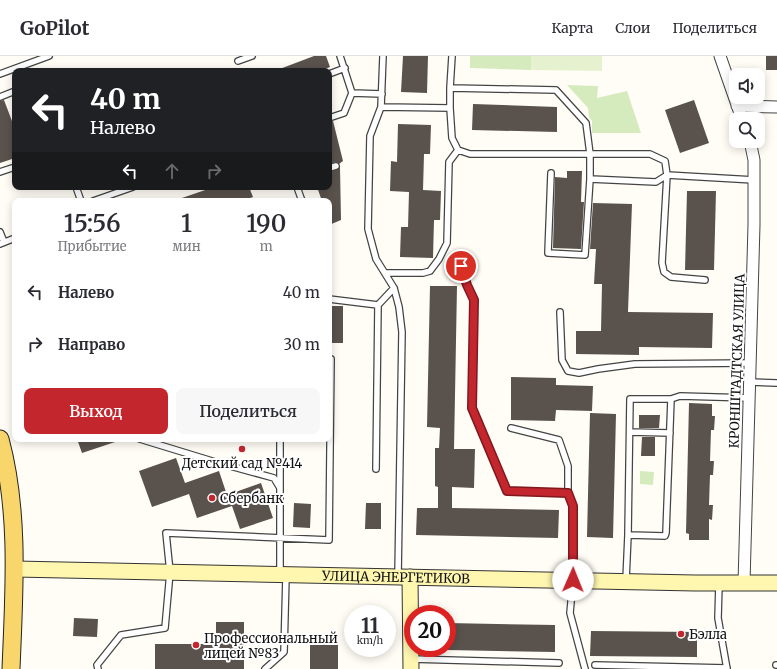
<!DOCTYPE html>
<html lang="ru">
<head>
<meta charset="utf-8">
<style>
	:root { --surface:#fff; --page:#f7f7f7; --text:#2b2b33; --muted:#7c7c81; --line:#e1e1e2; --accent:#c4262e }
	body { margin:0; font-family:Merriweather,serif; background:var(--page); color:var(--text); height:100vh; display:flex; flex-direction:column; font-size:15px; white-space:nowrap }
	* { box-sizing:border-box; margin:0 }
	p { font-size:13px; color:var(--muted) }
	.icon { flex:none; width:22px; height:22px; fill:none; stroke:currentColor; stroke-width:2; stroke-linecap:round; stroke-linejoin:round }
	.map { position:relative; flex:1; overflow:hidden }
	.side { position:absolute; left:12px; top:142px; width:320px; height:244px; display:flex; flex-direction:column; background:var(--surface); border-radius:8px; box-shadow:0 2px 10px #0003 }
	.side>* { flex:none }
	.guide { position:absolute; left:12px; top:12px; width:320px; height:122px; border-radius:8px; box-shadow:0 2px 10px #0003; background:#202124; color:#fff; overflow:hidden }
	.controls { position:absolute; left:729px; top:12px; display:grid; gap:8px }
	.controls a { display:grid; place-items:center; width:36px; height:36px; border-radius:8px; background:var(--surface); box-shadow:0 2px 10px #0003; font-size:20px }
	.speed { position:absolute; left:344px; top:549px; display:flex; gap:8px; font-size:20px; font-weight:700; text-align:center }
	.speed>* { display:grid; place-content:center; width:52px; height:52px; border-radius:50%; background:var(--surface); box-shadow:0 2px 10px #0003; line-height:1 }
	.speed small { font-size:10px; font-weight:400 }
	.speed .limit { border:6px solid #d22; background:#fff; color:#111 }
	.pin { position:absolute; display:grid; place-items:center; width:34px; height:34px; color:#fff; margin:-17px; border:2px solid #fff; border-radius:50%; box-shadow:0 1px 4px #0007 }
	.me { position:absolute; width:44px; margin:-22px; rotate:1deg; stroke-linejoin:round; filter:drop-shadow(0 0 3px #0008) }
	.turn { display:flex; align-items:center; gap:14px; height:84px; padding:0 12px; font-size:18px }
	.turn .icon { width:52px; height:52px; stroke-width:2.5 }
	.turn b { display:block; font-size:28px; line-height:34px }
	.lanes { display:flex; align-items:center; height:38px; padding:0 12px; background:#0003; justify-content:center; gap:20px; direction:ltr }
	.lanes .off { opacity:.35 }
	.eta { display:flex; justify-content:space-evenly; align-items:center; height:68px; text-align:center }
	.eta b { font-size:24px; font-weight:600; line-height:28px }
	.action { display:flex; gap:8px; margin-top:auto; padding:8px 12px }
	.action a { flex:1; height:46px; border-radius:8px; background:var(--accent); color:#fff; font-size:16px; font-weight:600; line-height:46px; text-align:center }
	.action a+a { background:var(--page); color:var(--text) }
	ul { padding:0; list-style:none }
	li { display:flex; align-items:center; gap:12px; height:52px; padding:0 12px }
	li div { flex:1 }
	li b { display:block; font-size:15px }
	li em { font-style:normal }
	header { display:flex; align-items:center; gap:24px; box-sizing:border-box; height:56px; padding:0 20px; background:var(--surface); border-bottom:1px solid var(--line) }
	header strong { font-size:19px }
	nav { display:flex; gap:22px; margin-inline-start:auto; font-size:14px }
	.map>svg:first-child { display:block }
	.green { fill:#d5ebbd }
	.pitch { fill:#e6f2cf }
	.building { fill:#5a524d }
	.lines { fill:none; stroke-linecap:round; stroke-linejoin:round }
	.lane-casing { stroke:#444; stroke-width:8 }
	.street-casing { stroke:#444; stroke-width:13 }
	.secondary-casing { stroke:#333; stroke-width:17 }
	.primary-casing { stroke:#222; stroke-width:19 }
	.lane { stroke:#fff; stroke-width:5.5 }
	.street { stroke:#fff; stroke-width:11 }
	.secondary { stroke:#fff6b0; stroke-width:15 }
	.primary { stroke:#f9d66b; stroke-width:17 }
	.route-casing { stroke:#7f191e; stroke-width:10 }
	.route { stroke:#c4262e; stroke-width:7 }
	.poi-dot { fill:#c4262e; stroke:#fff; stroke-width:1.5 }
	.labels { text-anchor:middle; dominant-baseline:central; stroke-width:4; stroke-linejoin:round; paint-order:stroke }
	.street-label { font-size:13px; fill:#111; stroke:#fff }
	.poi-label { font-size:13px; fill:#111; stroke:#fff; text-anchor:start }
</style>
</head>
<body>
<header>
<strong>GoPilot</strong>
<nav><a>Карта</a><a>Слои</a><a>Поделиться</a></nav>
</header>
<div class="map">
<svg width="777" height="613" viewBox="0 0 777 613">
	<rect width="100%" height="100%" fill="#fffdf5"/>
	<path class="green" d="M470,0H531V14L470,12Z
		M567,29L598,30L597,42L627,35L641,77H592V65L589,61L588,52Z
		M640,415L654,416L653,429L640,428Z"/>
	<path class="pitch" d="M531,0H602V15L531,14Z"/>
	<path class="building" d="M314,0H326L330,11L320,15H277V14Z
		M403,0H428L427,37L401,36Z
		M766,0H777V14H766Z
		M4,44L15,73V102L0,107V45Z
		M694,44L709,87L680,97L665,54Z
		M473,48L557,51V76L472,74Z
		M333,65L343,105L339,108L337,106L329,108V66Z
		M398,68L431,69L430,98H424L423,134L441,135L440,164H434L433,202L400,201L401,171H408L409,136L390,135L391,105L397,106Z
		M340,112L341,164L329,169V145H322L317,131H329V116Z
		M567,115H582L581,146H584L581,193L553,192L555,121L567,122Z
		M214,131H249L253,141L242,145H179V143Z
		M687,135H716L714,214H685Z
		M593,147L632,148L628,256L713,257L712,292L639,291V299L576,298V275H601L602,228H594L596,193H590Z
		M430,230H457L454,393H475L474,432L452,431V452L559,454L558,482L416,479L417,452H438V431L435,430V392H439L440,372L427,371Z
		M329,250H343V287H329Z
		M511,321L556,322V329L593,330L592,355L556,354L555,365L511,364Z
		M689,347L712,348V360H715L714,374H711L710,405H714L713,419H710L709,449H713L712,464L709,463V484H689V478L686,477Z
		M590,357L616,358L613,482L587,481Z
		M639,359H660L659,372H639Z
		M642,381H655V400H641Z
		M77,383H118V385L82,397Z
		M176,402L185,427L219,415L227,439L261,427L273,462L240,473L232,450L197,462L189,438L152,451L139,415Z
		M294,447L311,448L310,472L293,471Z
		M366,447H381V473H365Z
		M74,562L98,563L97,581L73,580Z
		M216,566H244V613H155V588H216Z
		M447,567L555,569V596L447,594Z
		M591,575L697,576V601L590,600Z
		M310,581H338V613H310Z"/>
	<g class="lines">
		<g class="lane-casing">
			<path id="lane" d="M340,0L352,37
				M383,0L381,51L370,80L368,173L376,203L394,232L399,251L402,276L398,520
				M452,0L450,32L556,34L586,67L590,98H650L665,105L667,119L662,207L664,216L671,221L705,224
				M238,5L252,0
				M0,18L49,0
				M329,18L345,12
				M450,32V52L452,82L458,94L470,98H590V123L656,126L667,119L754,124
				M0,41L15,35
				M381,51L450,52
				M329,62L344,57L352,37L382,38
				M329,112L336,110
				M0,116L15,111
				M551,117L548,197L585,199L590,123
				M76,131L81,145
				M297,131L302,145
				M93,145L133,131
				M0,176L4,186
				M0,188L15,182
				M461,210L467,229L474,244L472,352L507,435L568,437
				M386,217H423L430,215L439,203L447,187L449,106L458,94
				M329,243L378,249
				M560,256L562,304L568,315L579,317L598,313L635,308L751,307
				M750,326L777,327
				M511,372L559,384L568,410V437L573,450V524L570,557L585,613
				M630,376L670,377
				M140,383L212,405L274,422L280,432V517
				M280,383V432
				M376,413L378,249L394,232
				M628,479L630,343H671L680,340L750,342
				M626,524L628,479L665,480L666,477L671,343
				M719,528L718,562L727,613
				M411,603L559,607
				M595,609L727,612
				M776,609H777
				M98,613L97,609L121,579L165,572L170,516L166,477L329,484L331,303
				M265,613L284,596L286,520"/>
		</g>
		<g class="street-casing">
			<path id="street" d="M720,0L742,63
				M737,50L777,51
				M744,527L754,169V104L750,85"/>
		</g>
		<g class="secondary-casing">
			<g id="secondary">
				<path id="s1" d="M15,513L695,527H777"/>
				<path d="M410,521L411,613"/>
			</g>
		</g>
		<g class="primary-casing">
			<path id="primary" d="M0,383C20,458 14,536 11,613"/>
		</g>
		<use href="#lane" class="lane"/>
		<use href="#street" class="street"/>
		<use href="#secondary" class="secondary"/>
		<use href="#primary" class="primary"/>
	</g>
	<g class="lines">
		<g class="route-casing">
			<path id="route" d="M461,210L467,229L474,244L472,352L507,435L568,437L573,450V524"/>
		</g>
		<use href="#route" class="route"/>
	</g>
	<g class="poi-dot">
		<circle cx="242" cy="393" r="4"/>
		<circle cx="212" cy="442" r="4"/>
		<circle cx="681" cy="578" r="4"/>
		<circle cx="196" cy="589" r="4"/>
	</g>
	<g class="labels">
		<g class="street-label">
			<text transform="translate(737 305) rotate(-88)">КРОНШТАДТСКАЯ УЛИЦА</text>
			<text stroke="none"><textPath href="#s1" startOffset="381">УЛИЦА ЭНЕРГЕТИКОВ</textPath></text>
		</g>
		<g class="poi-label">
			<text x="242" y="407" text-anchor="middle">Детский сад №414</text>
			<text x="220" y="442">Сбербанк</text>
			<text x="689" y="578">Бэлла</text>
			<text x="204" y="582">Профессиональный<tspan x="204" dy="15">лицей №83</tspan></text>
		</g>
	</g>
</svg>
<div class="controls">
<a><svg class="icon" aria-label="sound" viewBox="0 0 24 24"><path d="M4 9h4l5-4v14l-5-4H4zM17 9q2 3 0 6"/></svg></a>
<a><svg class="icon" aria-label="search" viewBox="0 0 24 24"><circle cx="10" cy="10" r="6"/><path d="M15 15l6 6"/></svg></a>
</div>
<div class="speed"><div>11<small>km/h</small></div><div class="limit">20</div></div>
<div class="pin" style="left:461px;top:210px;background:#d93025"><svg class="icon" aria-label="arrive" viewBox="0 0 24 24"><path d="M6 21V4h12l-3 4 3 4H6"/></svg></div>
<svg class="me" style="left:573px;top:524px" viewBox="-20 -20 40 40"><circle r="19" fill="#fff"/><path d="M0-13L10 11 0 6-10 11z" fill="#c4262e"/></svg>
<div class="guide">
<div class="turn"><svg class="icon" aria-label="left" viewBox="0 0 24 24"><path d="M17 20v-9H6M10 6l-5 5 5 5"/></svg><div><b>40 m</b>Налево</div></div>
<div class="lanes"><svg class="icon" aria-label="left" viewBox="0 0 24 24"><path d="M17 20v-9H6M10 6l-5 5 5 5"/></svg><svg class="icon off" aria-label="ahead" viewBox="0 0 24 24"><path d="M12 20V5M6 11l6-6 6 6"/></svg><svg class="icon off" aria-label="right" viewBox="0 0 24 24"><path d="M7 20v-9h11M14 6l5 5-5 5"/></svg></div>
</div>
<section class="side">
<div class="eta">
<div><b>15:56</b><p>Прибытие</p></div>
<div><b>1</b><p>мин</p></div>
<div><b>190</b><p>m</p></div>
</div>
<ul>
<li><svg class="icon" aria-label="left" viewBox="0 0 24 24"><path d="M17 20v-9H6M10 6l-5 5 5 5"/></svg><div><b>Налево</b></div><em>40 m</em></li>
<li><svg class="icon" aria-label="right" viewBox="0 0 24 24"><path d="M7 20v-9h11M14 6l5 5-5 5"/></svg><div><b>Направо</b></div><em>30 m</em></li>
</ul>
<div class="action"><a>Выход</a><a>Поделиться</a></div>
</section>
</div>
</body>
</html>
